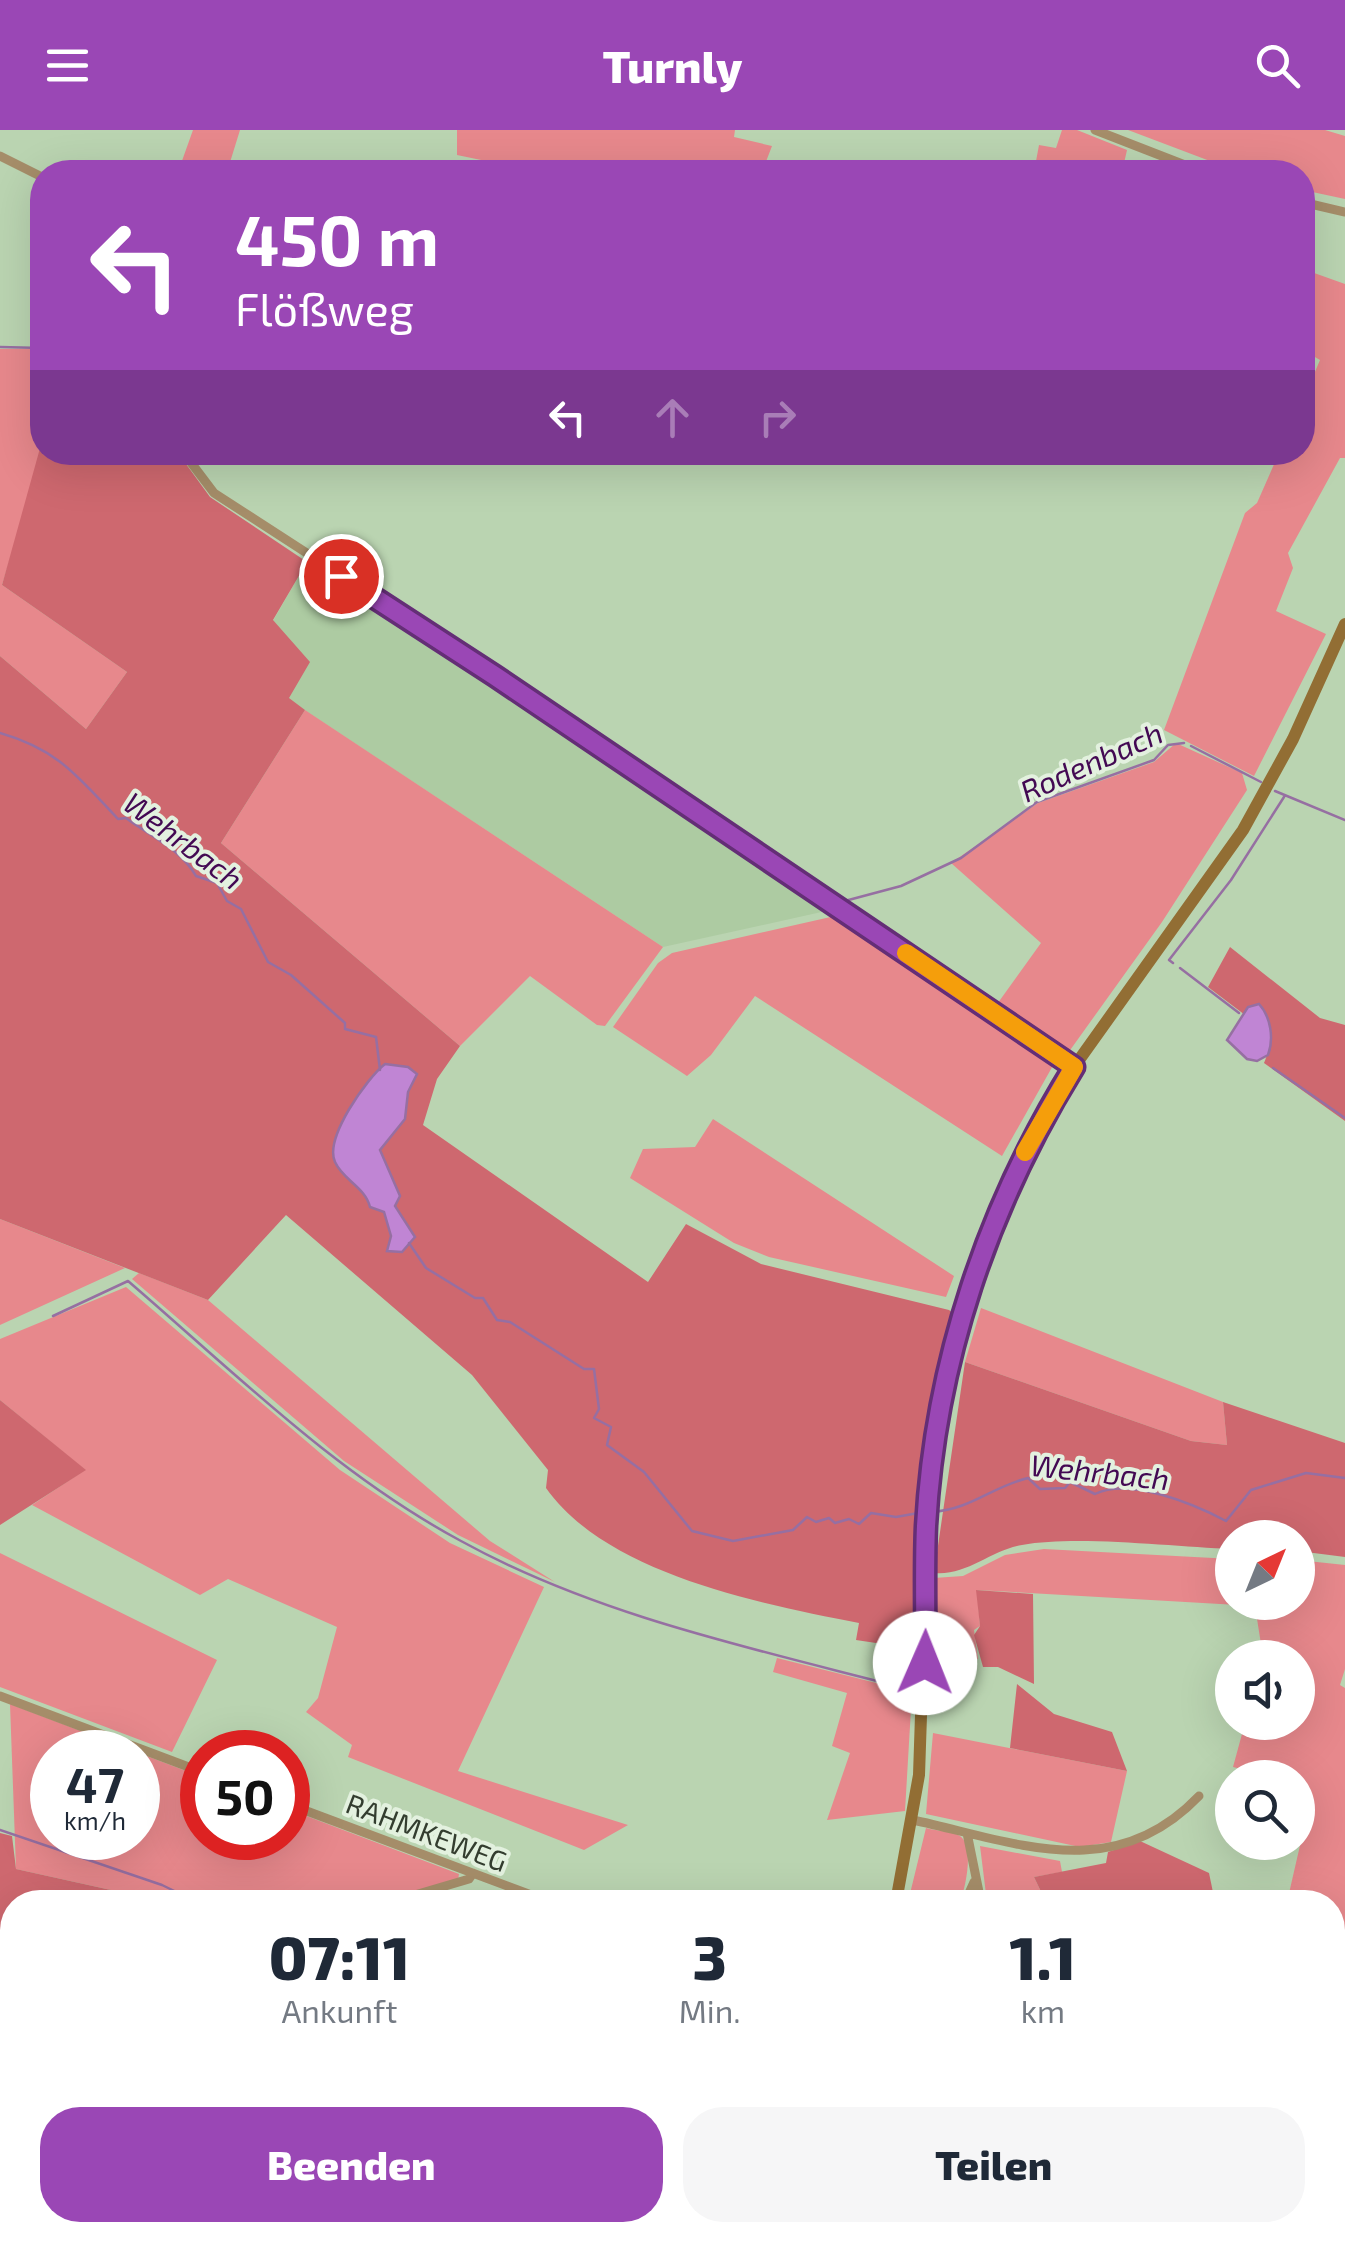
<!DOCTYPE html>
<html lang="de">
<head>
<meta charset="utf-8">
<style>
	:root { --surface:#fff; --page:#f6f6f7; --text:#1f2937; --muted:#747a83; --accent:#9a47b5 }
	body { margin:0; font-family:"Exo 2",sans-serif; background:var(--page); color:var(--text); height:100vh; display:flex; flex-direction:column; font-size:38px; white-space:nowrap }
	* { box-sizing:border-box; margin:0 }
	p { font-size:32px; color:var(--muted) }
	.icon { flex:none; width:55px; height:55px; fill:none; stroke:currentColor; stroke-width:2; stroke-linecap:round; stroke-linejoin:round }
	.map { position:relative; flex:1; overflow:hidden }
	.panel { position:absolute; left:0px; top:1760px; width:1345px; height:352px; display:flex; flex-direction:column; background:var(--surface); border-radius:40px 40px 0 0; box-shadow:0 10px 40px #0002 }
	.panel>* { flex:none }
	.banner { position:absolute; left:30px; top:30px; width:1285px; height:305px; border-radius:40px; box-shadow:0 10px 40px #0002; background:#9a47b5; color:#fff; overflow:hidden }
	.needle { width:65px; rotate:43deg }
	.controls { position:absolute; left:1215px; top:1390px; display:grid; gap:20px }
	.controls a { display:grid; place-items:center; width:100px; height:100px; border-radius:50%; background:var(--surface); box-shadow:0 10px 40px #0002; font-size:50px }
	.speed { position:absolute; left:30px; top:1600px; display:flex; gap:20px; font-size:50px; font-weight:700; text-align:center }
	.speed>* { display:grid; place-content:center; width:130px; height:130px; border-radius:50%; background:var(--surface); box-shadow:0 10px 40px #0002; line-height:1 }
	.speed small { font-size:25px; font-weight:400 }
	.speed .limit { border:15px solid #d22; background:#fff; color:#111 }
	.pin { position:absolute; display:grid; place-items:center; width:85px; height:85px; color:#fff; margin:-42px; border:5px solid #fff; border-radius:50%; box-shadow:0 2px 10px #0007 }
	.me { position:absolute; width:110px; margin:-55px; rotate:1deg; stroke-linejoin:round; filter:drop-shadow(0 0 8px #0008) }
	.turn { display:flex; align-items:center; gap:35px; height:210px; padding:0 40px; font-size:45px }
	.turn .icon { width:130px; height:130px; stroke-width:2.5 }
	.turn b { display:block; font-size:70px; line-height:85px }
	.lanes { display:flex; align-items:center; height:95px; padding:0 40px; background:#0003; justify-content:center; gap:50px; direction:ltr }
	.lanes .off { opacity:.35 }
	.eta { display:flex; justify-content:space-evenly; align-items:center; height:170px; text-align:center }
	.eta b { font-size:60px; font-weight:800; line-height:70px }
	.primary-button { display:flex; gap:20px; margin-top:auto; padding:20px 40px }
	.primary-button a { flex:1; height:115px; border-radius:40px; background:var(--accent); color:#fff; font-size:40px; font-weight:800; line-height:115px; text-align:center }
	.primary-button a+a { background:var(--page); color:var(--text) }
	header { display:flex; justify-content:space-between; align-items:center; height:130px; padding:0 40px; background:var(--accent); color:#fff; font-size:45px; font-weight:800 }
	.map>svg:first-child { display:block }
	.built { fill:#adcba2 }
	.green { fill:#e7888c; fill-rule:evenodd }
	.forest { fill:#ce686f }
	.water { fill:#c085d4; stroke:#966fa2; stroke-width:2.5 }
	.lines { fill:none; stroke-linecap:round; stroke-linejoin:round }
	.stream { stroke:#966fa2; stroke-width:2.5 }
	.minor { stroke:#a58d69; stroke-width:9 }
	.secondary { stroke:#926e34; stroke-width:12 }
	.route-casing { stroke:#642e76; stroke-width:25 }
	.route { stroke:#9a47b5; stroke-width:18 }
	.slow { stroke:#f59e0b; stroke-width:18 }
	.labels { text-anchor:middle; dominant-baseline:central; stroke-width:8; stroke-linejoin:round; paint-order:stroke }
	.street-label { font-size:28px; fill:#333d2f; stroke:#e3f1df }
	.water-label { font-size:30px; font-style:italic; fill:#430953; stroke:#e3f1df }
</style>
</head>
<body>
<header><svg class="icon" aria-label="menu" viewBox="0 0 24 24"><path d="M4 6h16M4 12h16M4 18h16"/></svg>Turnly<svg class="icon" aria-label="search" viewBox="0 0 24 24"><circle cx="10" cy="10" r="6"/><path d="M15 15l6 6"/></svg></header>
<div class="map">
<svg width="1345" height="2112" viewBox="0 0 1345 2112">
	<rect width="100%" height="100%" fill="#bad4b1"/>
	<path class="built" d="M307,432L826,776V781L663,817L288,569L273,491Z"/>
	<path class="green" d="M193,0H240L227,42H178Z
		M457,0H735L734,7L772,16L762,42H538L457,25Z
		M1062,0H1077L1127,20L1122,42H1034L1039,15L1056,18Z
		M1128,0H1325L1345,6V69L1303,60L1302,42H1239Z
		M1303,139L1345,154V328H1340L1288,423L1293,438L1276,481L1326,504L1254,646L1164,600L1245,383L1257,373L1279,323L1302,322L1303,270L1320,230L1303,220Z
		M0,219H42L40,329L2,455L127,542L86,599L0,526Z
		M305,580L663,817L605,896L597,895L530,846L460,916L221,713Z
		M1176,613L1242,643L1247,660L1162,792L1068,923L1062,924L995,877L1041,813L951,733L1038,673L1154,632Z
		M835,786L1055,932L1002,1026L755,866L711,925L687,946L613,897L658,833L672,823Z
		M713,989L954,1146L946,1167L769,1127L734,1113L630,1048L643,1019L695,1017Z
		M0,1089L125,1138L0,1195Z
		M139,1143L208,1170L490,1411L555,1452L458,1405L344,1331L132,1149Z
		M126,1157L340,1340L450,1413L544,1457L458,1641L628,1695L584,1720L348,1627L352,1615L306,1582L318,1568L337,1497L228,1449L200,1465L32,1375L85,1340L0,1270V1209Z
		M981,1178L1223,1272L1227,1315L1191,1311L965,1232Z
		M1044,1419L1232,1429V1472H1298V1430L1345,1435V1539L1340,1555L1345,1558V1922L1333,1921L1332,1772H1287L1307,1685L1298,1683V1648L1274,1647L1233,1637L1245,1593L1298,1592V1528L1263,1527L1255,1476L977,1460L980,1496L974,1500L978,1529L934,1514V1448L963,1446L1005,1425Z
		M0,1423L217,1530L172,1622L0,1557Z
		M777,1528L912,1562L905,1681L827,1690L850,1623L832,1616L847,1563L773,1542Z
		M10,1574L202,1647V1708H288V1679L459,1744L458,1750L374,1772H145L138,1766L16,1739ZM52,1622H138V1708H52Z
		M933,1603L1127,1641L1111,1712L1080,1717L926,1684Z
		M926,1698C935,1701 952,1701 960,1706C975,1717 965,1759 960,1772H908Z
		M980,1716L1060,1731L1062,1742L1034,1747L1046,1772H987Z"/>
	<path class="forest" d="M42,311V322L178,323L210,367L307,432L273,490L310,532L289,568L305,580L221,713L460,916L437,949L423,995L648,1152L686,1094L761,1134L949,1180L955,1185C929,1295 922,1406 916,1519L856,1510L859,1493C758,1473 607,1444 546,1358L548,1340L472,1245L286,1085L208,1170L0,1089V526L86,599L127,542L2,455Z
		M1230,817L1320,888L1345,895V991L1264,933C1272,916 1273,889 1259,875H1251L1245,885L1208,857Z
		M965,1232L1191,1311L1227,1315L1223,1272L1345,1313V1427L1298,1421V1408H1232V1419C1173,1417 1078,1405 1022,1415C991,1420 967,1446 934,1443Z
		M0,1270L86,1340L0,1395Z
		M976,1460L1033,1464L1034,1554L998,1537H983L974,1505L980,1496Z
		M1017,1554L1054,1584L1112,1602L1127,1641L1010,1618Z
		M0,1703L12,1706L16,1739L138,1766L145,1772H12V2100H63L55,2112H0Z
		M1140,1711L1209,1743L1215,1772H1046L1034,1747L1106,1733L1108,1722Z
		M1333,1921L1345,1922V2112H1146L1139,2100H1332Z"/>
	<path class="water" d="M1259,874C1271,887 1274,909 1268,925L1257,931L1247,929L1227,910L1248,877Z
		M385,934L408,937L417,944L408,962L405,989L380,1020L400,1066L395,1076L415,1107L402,1122L387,1121L391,1106L384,1082L370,1077C365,1057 343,1050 335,1032C324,1008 367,948 385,934Z"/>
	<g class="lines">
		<path class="stream" d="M0,217L42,218
			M399,478L613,620
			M0,603C59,620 78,647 118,689L126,688C150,706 181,719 196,746L217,753L227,771L241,779L268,832L291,845L345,893V899L376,907L380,940
			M1191,616L1261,652
			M624,627L644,638
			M656,647L841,772L901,756L961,728L1037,672L1154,630L1168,615L1184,613
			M1275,661L1345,690
			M1173,833L1169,830L1231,750L1284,667
			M1180,838L1239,883
			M1273,938L1345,988
			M409,1113L426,1138L475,1168H483L497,1190L510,1192L584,1239H594L599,1279L594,1288L611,1297L607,1315L644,1342L692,1401L733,1411L793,1400L807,1387L816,1392L829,1388L835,1393L849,1389L859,1394L871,1383L896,1387L924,1382
			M53,1186L128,1151C234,1242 336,1344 461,1411C599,1487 760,1520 912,1560
			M932,1382C972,1379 991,1357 1028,1348L1040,1359L1065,1358L1070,1352L1095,1364C1130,1347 1194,1374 1226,1391L1251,1360L1306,1343L1345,1348
			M0,1700L162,1755L197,1772
			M922,2100L933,2112"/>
		<path class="minor" d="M1095,0L1203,42
			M0,26L42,47
			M1302,72L1345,82
			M183,322L214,363L495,545L1074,937
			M0,1566L202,1642
			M288,1674L550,1772
			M913,1690C1016,1712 1113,1756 1199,1666
			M967,1703L981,1772
			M391,1772L469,1749L473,1743
			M965,1772L974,1752
			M1131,2100L1139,2112
			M66,2112L73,2100"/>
		<path class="secondary" d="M896,1772L919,1645L928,1377L948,1241L986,1108L1024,1024L1074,937L1243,700L1293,609L1345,494
			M695,2112L705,2100"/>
	</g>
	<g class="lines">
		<g class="route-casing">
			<path id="route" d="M341,446L495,546L1074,937C988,1076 935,1232 926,1396C924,1442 926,1488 925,1533"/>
		</g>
		<use href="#route" class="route"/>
		<path class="slow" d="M906,823L1074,937L1025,1022"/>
	</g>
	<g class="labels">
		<g class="street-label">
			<text transform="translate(427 1702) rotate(21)">RAHMKEWEG</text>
		</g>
		<g class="water-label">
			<text transform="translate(1091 631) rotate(-24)">Rodenbach</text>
			<text transform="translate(184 710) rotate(37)">Wehrbach</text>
			<text transform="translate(1100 1341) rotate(6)">Wehrbach</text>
		</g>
	</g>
</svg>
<div class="controls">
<a><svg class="needle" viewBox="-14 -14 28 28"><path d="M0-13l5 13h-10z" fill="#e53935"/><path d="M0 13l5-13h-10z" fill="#747a83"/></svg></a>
<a><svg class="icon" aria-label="sound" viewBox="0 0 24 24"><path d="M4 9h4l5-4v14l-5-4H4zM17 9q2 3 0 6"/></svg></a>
<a><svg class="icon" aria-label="search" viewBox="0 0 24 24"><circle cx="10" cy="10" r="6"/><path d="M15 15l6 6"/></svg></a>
</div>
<div class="speed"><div>47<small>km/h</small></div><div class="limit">50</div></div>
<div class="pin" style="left:341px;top:446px;background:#d93025"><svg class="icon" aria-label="arrive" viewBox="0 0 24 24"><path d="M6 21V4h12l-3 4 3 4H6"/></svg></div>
<svg class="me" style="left:925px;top:1533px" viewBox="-20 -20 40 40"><circle r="19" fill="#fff"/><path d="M0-13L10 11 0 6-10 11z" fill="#9a47b5"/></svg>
<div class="banner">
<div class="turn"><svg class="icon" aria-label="left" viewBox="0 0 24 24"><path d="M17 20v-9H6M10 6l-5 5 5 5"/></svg><div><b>450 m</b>Flößweg</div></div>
<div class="lanes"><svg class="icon" aria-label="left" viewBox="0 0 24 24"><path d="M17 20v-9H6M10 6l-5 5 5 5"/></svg><svg class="icon off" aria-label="ahead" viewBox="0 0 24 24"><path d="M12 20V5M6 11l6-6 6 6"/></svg><svg class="icon off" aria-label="right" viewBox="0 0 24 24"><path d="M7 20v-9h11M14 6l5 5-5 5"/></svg></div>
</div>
<section class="panel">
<div class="eta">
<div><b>07:11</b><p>Ankunft</p></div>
<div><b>3</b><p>Min.</p></div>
<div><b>1.1</b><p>km</p></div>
</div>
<div class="primary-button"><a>Beenden</a><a>Teilen</a></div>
</section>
</div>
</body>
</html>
